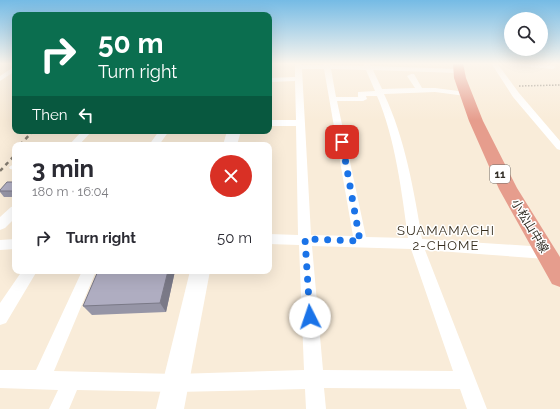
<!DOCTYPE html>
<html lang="en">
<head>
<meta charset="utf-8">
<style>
	:root { --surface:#fff; --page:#f2f2f3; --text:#2b2b33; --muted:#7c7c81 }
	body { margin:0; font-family:Raleway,"Noto Sans JP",sans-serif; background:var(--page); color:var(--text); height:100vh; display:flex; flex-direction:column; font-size:15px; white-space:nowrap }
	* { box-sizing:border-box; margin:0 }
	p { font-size:13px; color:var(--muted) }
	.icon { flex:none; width:22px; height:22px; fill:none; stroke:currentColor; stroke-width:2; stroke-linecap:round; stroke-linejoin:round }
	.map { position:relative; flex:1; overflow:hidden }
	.sheet { position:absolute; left:12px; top:142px; width:260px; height:132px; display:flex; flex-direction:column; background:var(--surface); border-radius:8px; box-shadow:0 4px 16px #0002 }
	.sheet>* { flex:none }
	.guide { position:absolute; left:12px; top:12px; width:260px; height:122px; border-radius:8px; box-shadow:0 4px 16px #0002; background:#0b6e4f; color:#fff; overflow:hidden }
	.controls { position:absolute; left:504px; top:12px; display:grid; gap:8px }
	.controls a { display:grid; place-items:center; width:44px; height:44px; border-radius:50%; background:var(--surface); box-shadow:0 4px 16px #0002; font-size:20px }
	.pin { position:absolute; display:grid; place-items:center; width:34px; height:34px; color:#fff; margin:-17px; border-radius:8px; box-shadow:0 2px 6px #0006 }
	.me { position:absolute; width:44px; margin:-22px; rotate:356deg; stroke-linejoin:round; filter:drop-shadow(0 0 3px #0008) }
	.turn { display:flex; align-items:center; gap:14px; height:84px; padding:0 20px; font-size:18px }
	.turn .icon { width:52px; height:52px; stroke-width:2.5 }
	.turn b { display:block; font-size:28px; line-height:34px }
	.then { display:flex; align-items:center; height:38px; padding:0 20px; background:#0003; gap:8px; font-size:15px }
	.round { display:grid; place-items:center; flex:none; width:42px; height:42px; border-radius:21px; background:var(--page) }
	.overview { display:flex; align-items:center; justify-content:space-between; height:68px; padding:0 20px }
	h1 { font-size:24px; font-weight:700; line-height:30px }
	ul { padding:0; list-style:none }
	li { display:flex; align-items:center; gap:12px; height:56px; padding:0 20px }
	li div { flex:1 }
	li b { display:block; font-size:15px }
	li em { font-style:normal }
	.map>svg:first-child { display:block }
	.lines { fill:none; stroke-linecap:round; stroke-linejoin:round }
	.path { stroke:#91897c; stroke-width:1.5; stroke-dasharray:1.5 1.5; stroke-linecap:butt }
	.street { fill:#fff; fill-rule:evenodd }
	.secondary { fill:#fff; fill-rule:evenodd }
	.primary { fill:#e69d8d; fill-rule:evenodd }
	.rail { stroke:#837b6f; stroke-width:2.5; stroke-dasharray:4 4; stroke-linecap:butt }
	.wall { fill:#9695a6 }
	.shaded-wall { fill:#7a7987 }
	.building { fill:#afadc1; stroke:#7a7987 }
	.route { stroke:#1a73e8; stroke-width:7; stroke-dasharray:0 12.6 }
	.labels { text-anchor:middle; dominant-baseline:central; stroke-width:3; stroke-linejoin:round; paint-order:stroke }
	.shield { fill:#fff; stroke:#706d68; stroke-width:1 }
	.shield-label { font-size:11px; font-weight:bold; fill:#332f27 }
	.street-label { font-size:12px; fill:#332f27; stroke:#fff }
	.neighbourhood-label { font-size:13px; letter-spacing:1px; fill:#362d1d; stroke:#fff }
</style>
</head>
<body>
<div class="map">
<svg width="560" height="409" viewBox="0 0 560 409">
	<rect width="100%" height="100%" fill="#f9ecd9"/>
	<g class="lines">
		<path class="path" d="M519,86L560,85"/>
		<path class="street" d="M295,63H301V65H323V63H329L330,65L364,66L363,63H369L371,66L459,69L462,71L459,73L373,70L382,89L415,88L407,76L411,74H414L422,88H435L466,92L470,94L466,96L435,92L384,94C405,138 414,191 422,239L546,247L551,249L553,253L551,257L546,259L425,250L487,409H467L460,389L324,388L326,409H306L305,389L176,392L77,390L69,409H49L58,390L0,388V370H36L82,271H96L54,371L176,374L304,370L299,245L269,244V234L298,235L296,126H269V120H296L295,81L269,82V78L295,77ZM302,69H324L353,236L311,235ZM331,69L366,70L375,91L358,92V97H336ZM366,96H377C395,137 402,193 408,238L366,237L337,101H363L367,99ZM312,246L411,249L453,371L323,370Z
			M491,63H497L519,93L560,141V150L557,149L513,97Z
			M507,63C519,63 547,61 556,67L553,69L510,65Z
			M15,66V71L0,81V76Z
			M82,131H92L79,145H69Z
			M159,131H169L159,145H149Z
			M14,164L15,170L10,169L9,167Z
			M15,206V218L5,228L0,230V217L11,207Z
			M15,239V249L0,250V240Z
			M22,271H37L6,323L0,325V303Z"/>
		<path class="secondary" d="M227,131H241L237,145H223Z
			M190,271H210L184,409H156Z"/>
		<path class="primary" d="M453,63H463L466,78L483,121L517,188L560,257V287L552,284L499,189L469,121L454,78Z"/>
		<path class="rail" d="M20,145L33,131
			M0,171L15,155"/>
	</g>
	<path class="wall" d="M15,182V197H4L0,192V190Z
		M175,271L166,312L92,315L83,306Z"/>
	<path class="shaded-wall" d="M168,271H175L166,312L160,303Z"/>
	<path class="building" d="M7,182H15V188L13,191H0V190Z
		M98,271H168L160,303L83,306Z"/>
	<linearGradient id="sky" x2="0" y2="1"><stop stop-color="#75bbe5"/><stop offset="0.53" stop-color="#fcf6ee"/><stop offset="1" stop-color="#fcf6ee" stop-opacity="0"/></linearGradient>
	<rect width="560" height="120" fill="url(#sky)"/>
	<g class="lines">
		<path class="route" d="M310,317L305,239L360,241L342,142"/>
	</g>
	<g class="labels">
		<rect class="shield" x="490" y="165" width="20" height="18" rx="3"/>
		<g class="shield-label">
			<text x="500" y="174">11</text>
		</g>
		<g class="street-label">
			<text transform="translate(530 226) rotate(59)">小松山中線</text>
		</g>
		<g class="neighbourhood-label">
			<text x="446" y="230">SUAMAMACHI<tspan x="446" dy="15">2-CHOME</tspan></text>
		</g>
	</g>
</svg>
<div class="controls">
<a><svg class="icon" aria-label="search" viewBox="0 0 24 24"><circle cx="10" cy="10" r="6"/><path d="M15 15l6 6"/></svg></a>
</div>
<div class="pin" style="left:342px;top:142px;background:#d93025"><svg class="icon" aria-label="arrive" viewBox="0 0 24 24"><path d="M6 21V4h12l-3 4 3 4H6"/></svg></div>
<svg class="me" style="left:310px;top:317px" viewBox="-20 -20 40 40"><circle r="19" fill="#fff"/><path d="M0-13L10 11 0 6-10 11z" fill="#1a73e8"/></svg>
<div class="guide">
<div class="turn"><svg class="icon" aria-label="right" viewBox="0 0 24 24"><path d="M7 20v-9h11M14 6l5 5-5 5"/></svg><div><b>50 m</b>Turn right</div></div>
<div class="then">Then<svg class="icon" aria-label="left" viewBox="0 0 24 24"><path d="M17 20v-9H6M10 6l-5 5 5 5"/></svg></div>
</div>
<section class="sheet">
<div class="overview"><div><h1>3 min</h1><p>180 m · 16:04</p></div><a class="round" style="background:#d93025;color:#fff"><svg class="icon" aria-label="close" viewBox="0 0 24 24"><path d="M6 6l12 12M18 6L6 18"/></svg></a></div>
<ul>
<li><svg class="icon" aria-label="right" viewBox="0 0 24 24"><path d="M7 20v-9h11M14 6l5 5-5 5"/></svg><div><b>Turn right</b></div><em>50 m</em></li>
</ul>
</section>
</div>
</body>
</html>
